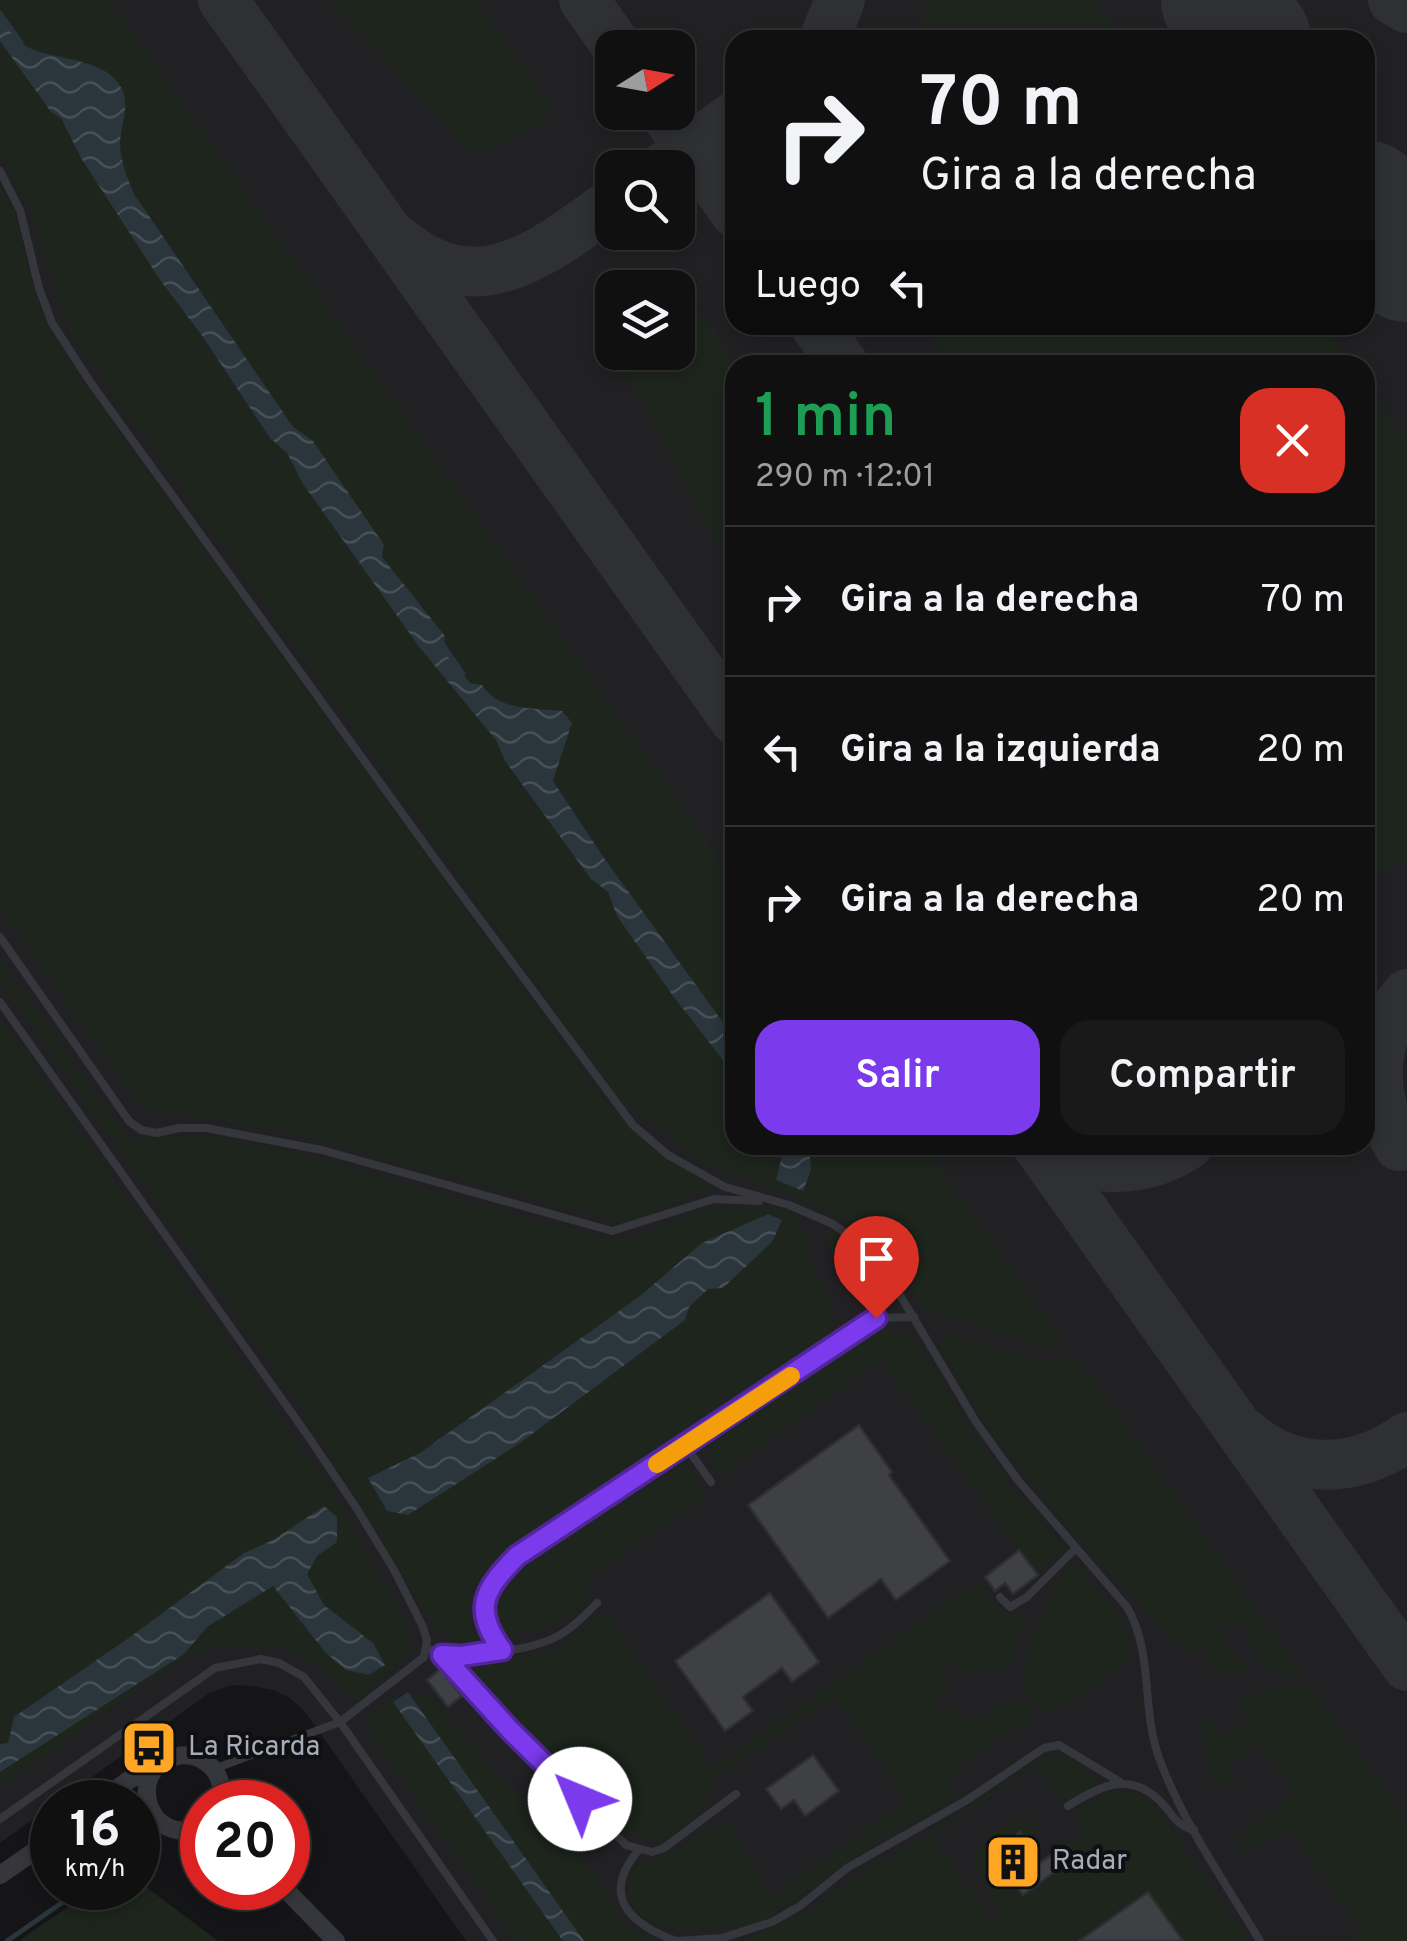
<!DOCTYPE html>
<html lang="es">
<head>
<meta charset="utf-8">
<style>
	:root { --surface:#101011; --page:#19191a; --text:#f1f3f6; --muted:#9c9d9f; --line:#303031; --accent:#7c3aed }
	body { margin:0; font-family:Overpass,sans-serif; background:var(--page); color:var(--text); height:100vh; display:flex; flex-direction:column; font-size:38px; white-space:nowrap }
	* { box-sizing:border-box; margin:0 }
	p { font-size:32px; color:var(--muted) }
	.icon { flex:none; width:55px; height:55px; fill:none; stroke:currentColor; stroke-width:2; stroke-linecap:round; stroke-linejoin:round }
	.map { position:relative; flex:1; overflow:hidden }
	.panel { position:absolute; left:725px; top:355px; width:650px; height:800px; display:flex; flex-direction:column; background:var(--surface); border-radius:30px; box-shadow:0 5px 15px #0003,0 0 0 2px var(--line) }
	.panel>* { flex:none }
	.guide { position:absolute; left:725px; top:30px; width:650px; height:305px; border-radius:30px; box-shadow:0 5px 15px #0003,0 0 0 2px var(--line); background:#101011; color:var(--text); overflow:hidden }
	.needle { width:65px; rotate:79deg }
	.tools { position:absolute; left:595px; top:30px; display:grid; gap:20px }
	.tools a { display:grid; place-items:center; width:100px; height:100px; border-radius:20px; background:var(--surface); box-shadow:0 5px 15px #0003,0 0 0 2px var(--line); font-size:50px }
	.speed { position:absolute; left:30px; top:1780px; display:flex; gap:20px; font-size:50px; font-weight:700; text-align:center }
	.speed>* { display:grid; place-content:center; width:130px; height:130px; border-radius:50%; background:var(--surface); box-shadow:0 5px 15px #0003,0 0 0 2px var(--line); line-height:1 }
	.speed small { font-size:25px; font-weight:400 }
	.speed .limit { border:15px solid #d22; background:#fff; color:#111 }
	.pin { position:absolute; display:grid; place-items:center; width:85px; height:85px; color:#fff; margin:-102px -42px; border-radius:50% 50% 50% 0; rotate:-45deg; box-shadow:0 0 10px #0007 }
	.pin .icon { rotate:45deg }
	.me { position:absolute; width:110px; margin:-55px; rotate:315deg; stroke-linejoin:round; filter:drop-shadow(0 0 8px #0008) }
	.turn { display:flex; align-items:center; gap:35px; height:210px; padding:0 30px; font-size:45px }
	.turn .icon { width:130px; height:130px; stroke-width:2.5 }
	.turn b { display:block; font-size:70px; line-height:85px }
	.then { display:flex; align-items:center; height:95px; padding:0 30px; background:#0003; gap:20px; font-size:38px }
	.round { display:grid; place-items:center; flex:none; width:105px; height:105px; border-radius:30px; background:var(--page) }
	.summary { display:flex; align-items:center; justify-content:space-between; height:170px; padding:0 30px }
	h1 { font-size:60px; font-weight:600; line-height:75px; color:#1e9e55 }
	.button { display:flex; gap:20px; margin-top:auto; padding:20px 30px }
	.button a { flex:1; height:115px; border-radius:30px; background:var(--accent); color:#fff; font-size:40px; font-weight:600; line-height:115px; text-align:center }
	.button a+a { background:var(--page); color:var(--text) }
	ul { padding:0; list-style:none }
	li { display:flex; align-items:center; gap:30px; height:150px; padding:0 30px; border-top:2px solid var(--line) }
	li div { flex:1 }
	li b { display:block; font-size:38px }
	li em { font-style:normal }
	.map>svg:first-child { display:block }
	.built { fill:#212124; fill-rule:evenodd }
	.grass { fill:#1d251d }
	.water { fill:url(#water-waves) }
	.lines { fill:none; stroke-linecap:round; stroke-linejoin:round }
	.stream { stroke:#2a353c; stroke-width:5 }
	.taxiway { stroke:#2e3034; stroke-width:50 }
	.runway { stroke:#2e3034; stroke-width:122 }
	.building { fill:#3f4044; stroke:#2f2f33; stroke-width:2.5 }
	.service { stroke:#36373c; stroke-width:8 }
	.tertiary { stroke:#36373c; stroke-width:18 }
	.route-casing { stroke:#51269a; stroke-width:25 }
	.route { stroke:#7c3aed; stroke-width:18 }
	.slow { stroke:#f59e0b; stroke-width:18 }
	.labels { text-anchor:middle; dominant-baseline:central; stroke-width:8; stroke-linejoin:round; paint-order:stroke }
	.poi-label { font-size:28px; fill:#a6adb8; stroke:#101012; text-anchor:start }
</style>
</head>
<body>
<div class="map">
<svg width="1407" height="1941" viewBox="0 0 1407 1941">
	<defs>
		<pattern id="water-waves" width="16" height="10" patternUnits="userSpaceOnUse" patternTransform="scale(2.5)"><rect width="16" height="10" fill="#2a353c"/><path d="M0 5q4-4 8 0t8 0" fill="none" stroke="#465056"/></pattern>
	</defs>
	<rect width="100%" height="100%" fill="#151517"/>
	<path class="built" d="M0,0H1407V1941H466L306,1713L290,1698L273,1690L252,1686L232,1685L208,1694L0,1843ZM735,40H1365V325H735ZM612,48H678V112H612ZM612,168H678V232H612ZM612,288H678V352H612ZM735,365H1365V1145H735Z"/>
	<path class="grass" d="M0,0H109L735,881V1145H923L1066,1345L1042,1348L924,1309L885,1255L857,1229L807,1202L698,1160L613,1091L70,332L30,206L0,155Z
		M330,0H476L549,103L548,119L488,151L471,152Z
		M927,0H1095L1123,40H920Z
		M0,185L16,215L34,294L68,362L598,1093C638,1136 663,1159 716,1185L640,1219L620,1222L276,1130L141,1108L0,909Z
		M682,288L737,365L735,568L701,516L623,368L620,354L678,352V290Z
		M922,325H1324L1352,365H951Z
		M1365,383L1407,442V859L1365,881Z
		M0,960L128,1139L208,1134L313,1157L493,1209L617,1239L651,1231L702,1208L778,1206L794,1215L807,1233L812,1267L828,1297L834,1322L829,1335L508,1551C474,1583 453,1597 479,1645C459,1641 445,1636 431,1622L297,1401L0,981Z
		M0,1018L341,1505L412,1634L408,1654L352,1702L327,1673L302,1656L280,1647L221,1645L174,1664L0,1788Z
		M826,1228C862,1247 876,1262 899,1296L847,1284L835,1267Z
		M891,1328L910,1335L922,1349L963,1418L1014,1491L1064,1548L1038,1575L880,1360L718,1477L709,1450L718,1440L869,1334Z
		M948,1333C991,1349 1032,1365 1077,1357L1305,1678C1266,1682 1257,1651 1239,1621L1219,1628L1233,1653L1253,1676L1215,1671L1205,1662L1211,1645L1190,1653L1173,1642L1044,1499L989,1429L939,1346L940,1338Z
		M686,1462L706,1497L583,1582L592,1595C564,1625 547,1628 507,1636C496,1623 488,1613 496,1595C509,1568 653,1484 686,1462Z
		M1074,1562C1090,1582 1145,1635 1126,1661C1118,1672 1100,1681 1088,1689C1073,1700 1060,1714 1040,1711C1033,1701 1023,1690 1023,1677C1023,1650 1054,1580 1074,1562Z
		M980,1580C994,1603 997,1613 1025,1616L1016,1650L1000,1673L980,1670L961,1677L952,1661L943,1662L949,1689L934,1704L939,1711L951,1706L962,1713L968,1724L1017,1697L1032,1708V1720C1002,1737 965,1756 946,1785L951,1799L934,1813L894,1832L753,1928C707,1925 655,1941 633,1905C628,1892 627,1879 633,1867L679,1848L719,1822H728L764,1887L777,1894L906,1800L834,1696L725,1774L718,1775C705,1814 669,1856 626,1832L467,1671L503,1659L554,1650L580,1635L603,1610L713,1767Z
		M1308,1682L1407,1821V1941H1353L1361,1933L1290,1828L1244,1851L1237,1838L1295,1793L1259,1743L1225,1768L1240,1786L1213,1783L1199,1723L1208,1719L1223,1739L1249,1722L1237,1704L1261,1692Z
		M408,1692L428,1695L463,1736L591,1871L624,1925L654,1941H517L365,1728C374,1707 387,1700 408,1692Z
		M1055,1755L1070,1760L1094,1776L1095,1789L1065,1802L1036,1763L933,1838L991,1920L1001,1913C967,1865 962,1847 1017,1818L1029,1821L1039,1829L1026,1841L1019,1833L993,1852L1024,1895L1064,1865L1055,1852L1085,1831L1073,1814C1100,1792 1127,1782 1155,1806L1249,1941H741L812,1909L876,1865L920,1841L1039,1758Z
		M138,1881L218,1941H19L95,1888H138Z"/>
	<path class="water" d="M0,17C8,29 19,44 32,49C61,61 106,58 122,89C130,106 121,124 120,142C120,160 127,177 134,194L293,427L313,441L384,545L382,557L445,636L444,650L470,683L482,685C500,712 532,707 562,711L572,723L553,781L604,858L735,1039V1081L723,1060L673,996L617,916L608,892L591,879L505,761L496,740L420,648L303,484L287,453L270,438L203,337L160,280L81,158L61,118L51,112L0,41Z
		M778,1145H809L811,1170L803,1191L776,1180L781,1160Z
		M768,1214L782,1220L772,1242L723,1288L708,1289L689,1307L685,1320L520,1443L408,1515L387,1511L368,1478L420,1453L640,1296L702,1243Z
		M324,1506L337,1517V1542L317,1556L307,1574L324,1605L373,1643L385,1665L369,1675L346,1670L325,1652L273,1586L207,1627L184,1654L0,1772V1744L8,1743L14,1717L130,1637L244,1553L273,1540Z
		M408,1692L584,1941H563L393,1702Z"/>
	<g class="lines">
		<path class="stream" d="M0,13L21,43
			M441,642L463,674
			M7,1941L83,1888"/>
		<path class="taxiway" d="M223,0L735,720
			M584,0L618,48
			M1393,0L1407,8
			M824,40L840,0
			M664,112L735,212
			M662,168L735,116
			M399,241C478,308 545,251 612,203
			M815,325L844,365
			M1037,1145L1407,1666
			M1045,1145C1090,1175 1144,1174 1188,1145
			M1399,1146C1370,1097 1369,1039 1407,994
			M1246,1434C1295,1476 1356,1473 1407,1437"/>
		<path class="runway" d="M1222,0L1250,40
			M1365,201L1407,261"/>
	</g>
	<path class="building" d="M859,1425L892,1472L889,1475L950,1561L896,1600L881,1579L828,1618L748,1505Z
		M1019,1550L1038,1575L1013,1594L1005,1583L995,1591L985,1577Z
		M770,1593L819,1662L792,1682L782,1668L743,1697L753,1711L725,1731L675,1661Z
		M440,1669L462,1696L448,1707L427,1680Z
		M813,1755L839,1791L805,1816L794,1800L781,1809L766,1789Z
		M1020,1832L1041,1862L1055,1852L1064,1865L1023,1895L992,1852Z
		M1148,1892L1183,1941H1079Z"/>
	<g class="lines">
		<path class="service" d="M0,171L20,210L39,288L52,323L91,383L444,871L633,1125L668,1155L725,1187L789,1205L833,1224L876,1255L976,1422L1017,1479L1127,1607C1154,1654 1141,1708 1159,1758C1183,1823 1225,1882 1260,1941
			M0,937L129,1121L141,1130L157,1133L179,1128H206L322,1150L612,1231L714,1199L759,1201
			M0,1002L308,1436L357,1509L394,1570L422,1625L427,1640L424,1657L340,1722L214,1769
			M685,1445L711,1482
			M1000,1597L1010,1607L1027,1597L1076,1548
			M427,1648L443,1655L510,1730L626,1845L652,1852L664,1848L736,1794
			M502,1650C471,1608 485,1589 517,1556L876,1318L914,1317
			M443,1655C472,1657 527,1651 554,1638C571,1630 584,1616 597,1603
			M1068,1806C1098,1787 1129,1770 1160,1801C1172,1813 1176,1826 1194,1830
			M0,1819L215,1668L261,1659L279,1663L304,1677L340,1722L493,1941
			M638,1851C600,1896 630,1924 676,1941
			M677,1941L722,1938L772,1922L800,1906L847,1868L967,1800L1044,1748L1059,1745L1120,1782"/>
		<path class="tertiary" d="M97,1802L129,1780L157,1767
			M202,1826C149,1850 124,1771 174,1757C183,1754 195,1755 204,1761C219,1770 223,1786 221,1802
			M0,1875L52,1839
			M284,1888L336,1941"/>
	</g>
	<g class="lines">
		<g class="route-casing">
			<path id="route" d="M580,1799L510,1730L442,1655L461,1656L502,1650C471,1608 485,1589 517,1556L876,1318"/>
		</g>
		<use href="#route" class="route"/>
		<path class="slow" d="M657,1464L791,1376"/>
	</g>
	<defs>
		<g id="bus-square" transform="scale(2.875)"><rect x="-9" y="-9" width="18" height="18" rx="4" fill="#ffa625" stroke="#101012"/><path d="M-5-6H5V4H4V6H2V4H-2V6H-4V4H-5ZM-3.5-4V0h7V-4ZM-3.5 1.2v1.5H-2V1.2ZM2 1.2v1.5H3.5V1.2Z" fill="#111"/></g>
		<g id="building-square" transform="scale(2.875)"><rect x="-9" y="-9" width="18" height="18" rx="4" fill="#ffa625" stroke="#101012"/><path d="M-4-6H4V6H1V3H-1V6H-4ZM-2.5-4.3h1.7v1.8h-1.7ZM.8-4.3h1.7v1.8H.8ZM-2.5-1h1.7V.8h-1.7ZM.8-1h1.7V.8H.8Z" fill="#111"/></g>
	</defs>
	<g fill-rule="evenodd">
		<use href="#bus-square" x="149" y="1748"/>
		<use href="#building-square" x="1013" y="1862"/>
	</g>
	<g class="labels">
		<g class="poi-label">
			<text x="188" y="1748">La Ricarda</text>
			<text x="1052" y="1862">Radar</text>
		</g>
	</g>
</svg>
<div class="tools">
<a><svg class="needle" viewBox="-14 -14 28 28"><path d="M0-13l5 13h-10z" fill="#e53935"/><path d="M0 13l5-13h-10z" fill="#9c9d9f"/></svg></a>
<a><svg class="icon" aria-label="search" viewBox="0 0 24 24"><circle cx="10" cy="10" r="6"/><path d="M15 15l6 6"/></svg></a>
<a><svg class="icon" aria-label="layers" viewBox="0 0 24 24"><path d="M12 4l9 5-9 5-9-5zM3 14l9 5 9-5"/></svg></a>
</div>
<div class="speed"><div>16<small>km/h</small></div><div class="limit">20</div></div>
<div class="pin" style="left:876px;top:1318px;background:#d93025"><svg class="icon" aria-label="arrive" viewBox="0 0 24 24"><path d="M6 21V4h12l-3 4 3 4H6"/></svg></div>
<svg class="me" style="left:580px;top:1799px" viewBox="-20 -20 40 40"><circle r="19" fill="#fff"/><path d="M0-13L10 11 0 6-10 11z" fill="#7c3aed"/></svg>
<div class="guide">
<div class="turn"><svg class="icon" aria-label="right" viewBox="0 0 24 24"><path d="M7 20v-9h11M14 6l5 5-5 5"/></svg><div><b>70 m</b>Gira a la derecha</div></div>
<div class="then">Luego<svg class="icon" aria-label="left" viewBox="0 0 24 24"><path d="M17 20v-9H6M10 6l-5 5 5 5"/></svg></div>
</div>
<section class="panel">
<div class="summary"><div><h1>1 min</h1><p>290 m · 12:01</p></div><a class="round" style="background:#d93025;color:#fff"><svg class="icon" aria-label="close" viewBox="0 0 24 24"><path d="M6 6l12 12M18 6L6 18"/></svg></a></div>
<ul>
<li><svg class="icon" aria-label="right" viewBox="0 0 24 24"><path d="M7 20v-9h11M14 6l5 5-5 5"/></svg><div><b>Gira a la derecha</b></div><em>70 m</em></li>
<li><svg class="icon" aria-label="left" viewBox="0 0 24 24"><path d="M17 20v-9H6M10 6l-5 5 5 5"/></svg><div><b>Gira a la izquierda</b></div><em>20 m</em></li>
<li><svg class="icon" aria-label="right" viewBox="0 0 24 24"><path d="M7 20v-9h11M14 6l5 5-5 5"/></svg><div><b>Gira a la derecha</b></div><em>20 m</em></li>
</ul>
<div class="button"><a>Salir</a><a>Compartir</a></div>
</section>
</div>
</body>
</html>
